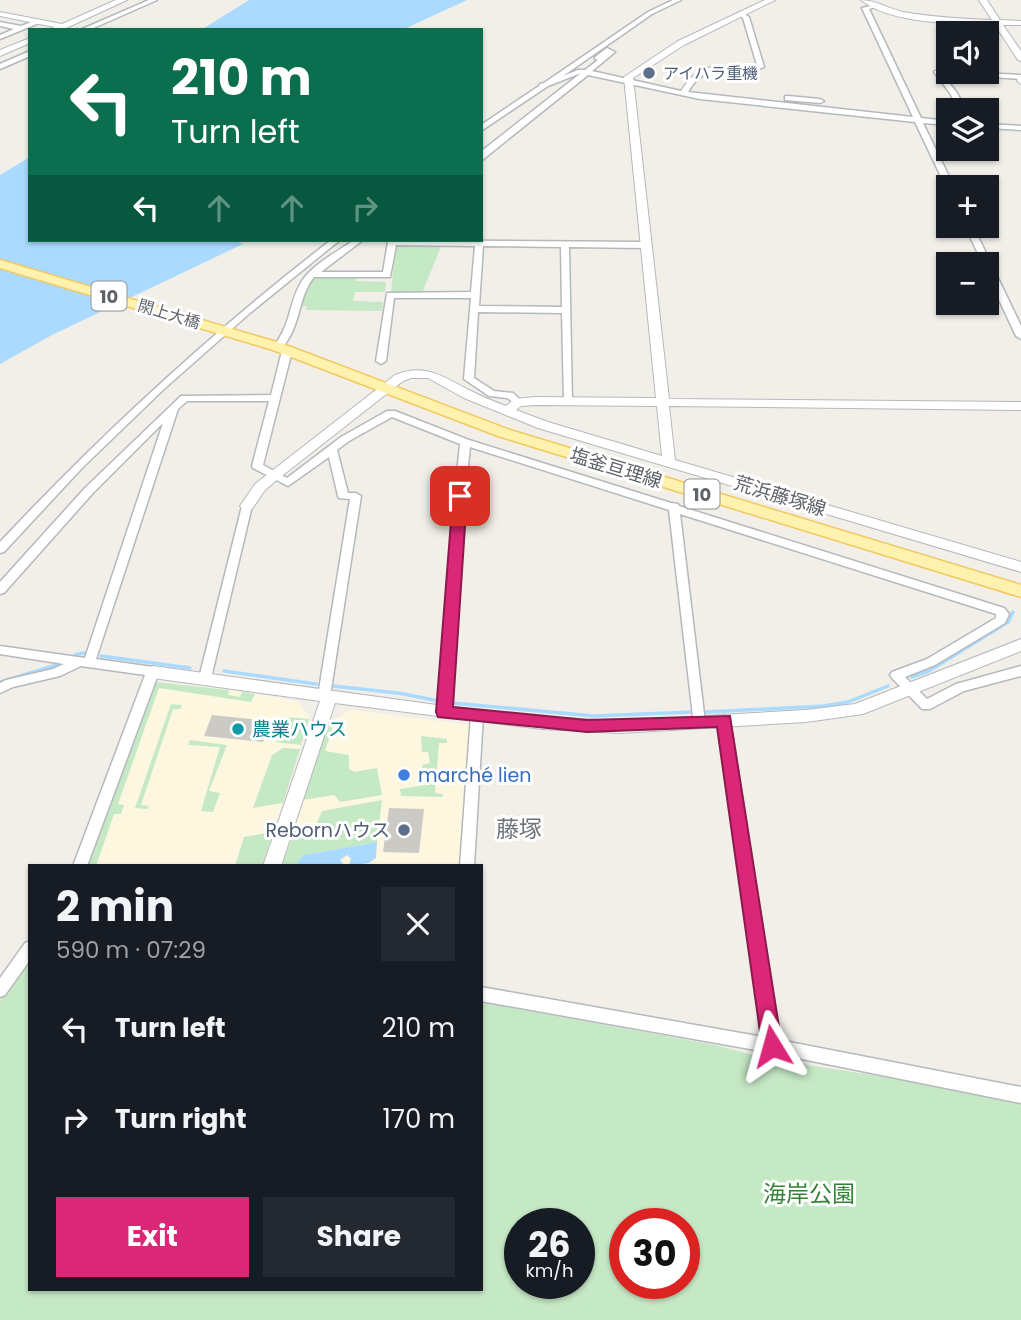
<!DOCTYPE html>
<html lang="en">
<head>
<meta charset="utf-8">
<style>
	:root { --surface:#171b24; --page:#242831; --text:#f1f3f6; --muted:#9ea1a6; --accent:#db2777 }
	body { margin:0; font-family:Poppins,"Noto Sans JP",sans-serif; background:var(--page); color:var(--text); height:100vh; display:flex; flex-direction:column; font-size:26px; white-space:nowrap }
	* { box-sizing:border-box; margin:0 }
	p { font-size:23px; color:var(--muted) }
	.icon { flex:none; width:38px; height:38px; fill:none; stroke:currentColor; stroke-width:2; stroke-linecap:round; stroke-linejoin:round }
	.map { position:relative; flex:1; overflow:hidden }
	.details { position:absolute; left:28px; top:864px; width:455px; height:427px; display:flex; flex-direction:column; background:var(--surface); border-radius:0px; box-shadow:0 2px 5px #0004 }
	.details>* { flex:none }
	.hud { position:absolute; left:28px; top:28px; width:455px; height:214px; border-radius:0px; box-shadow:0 2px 5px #0004; background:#0b6e4f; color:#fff; overflow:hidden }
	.fabs { position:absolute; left:936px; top:21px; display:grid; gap:14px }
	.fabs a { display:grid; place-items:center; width:63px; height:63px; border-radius:0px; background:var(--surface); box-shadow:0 2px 5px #0004; font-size:35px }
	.speed { position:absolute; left:504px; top:1208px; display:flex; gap:14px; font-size:35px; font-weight:700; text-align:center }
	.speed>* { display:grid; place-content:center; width:91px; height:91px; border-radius:50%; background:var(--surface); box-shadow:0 2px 5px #0004; line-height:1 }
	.speed small { font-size:18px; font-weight:400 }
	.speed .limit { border:10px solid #d22; background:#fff; color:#111 }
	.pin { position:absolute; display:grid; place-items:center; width:60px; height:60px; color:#fff; margin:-30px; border-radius:14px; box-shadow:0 4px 10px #0006 }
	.me { position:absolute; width:77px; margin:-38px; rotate:352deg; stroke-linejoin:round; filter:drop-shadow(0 0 5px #0008) }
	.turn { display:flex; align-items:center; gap:24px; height:147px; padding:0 28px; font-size:32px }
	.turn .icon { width:91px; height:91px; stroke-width:2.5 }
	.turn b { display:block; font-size:49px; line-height:60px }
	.lanes { display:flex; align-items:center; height:66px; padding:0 28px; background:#0003; justify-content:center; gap:35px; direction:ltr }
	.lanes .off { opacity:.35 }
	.round { display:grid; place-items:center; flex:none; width:74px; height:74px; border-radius:0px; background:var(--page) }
	.summary { display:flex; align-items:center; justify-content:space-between; height:119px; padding:0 28px }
	h1 { font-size:42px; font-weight:700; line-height:52px }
	.action { display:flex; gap:14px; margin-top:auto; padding:14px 28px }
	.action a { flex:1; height:80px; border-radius:0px; background:var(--accent); color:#fff; font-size:28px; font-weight:700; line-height:80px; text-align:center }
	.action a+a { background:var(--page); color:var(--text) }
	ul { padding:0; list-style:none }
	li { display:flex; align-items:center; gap:21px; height:91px; padding:0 28px }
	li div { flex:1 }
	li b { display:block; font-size:26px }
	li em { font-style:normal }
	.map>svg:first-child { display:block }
	.commercial { fill:#fef7e0 }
	.green { fill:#c5e8c5; fill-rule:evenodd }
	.water { fill:#aadaff }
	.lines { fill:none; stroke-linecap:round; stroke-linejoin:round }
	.stream { stroke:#aadaff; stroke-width:3.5 }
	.building { fill:#cccac5 }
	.minor-casing { stroke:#b5b8bc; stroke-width:3 }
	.tertiary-casing { stroke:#b5b8bc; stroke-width:2 }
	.primary-casing { stroke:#f2c960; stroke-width:3 }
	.minor { fill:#fff; fill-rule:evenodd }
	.tertiary { fill:#fff; fill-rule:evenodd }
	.primary { fill:#fff2af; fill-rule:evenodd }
	.route { fill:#db2777; stroke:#8e194d; stroke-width:2 }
	.service-dot { fill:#5c6f8a; stroke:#fff; stroke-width:2.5 }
	.culture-dot { fill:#0f9aa8; stroke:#fff; stroke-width:2.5 }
	.shop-dot { fill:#3f7fe0; stroke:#fff; stroke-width:2.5 }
	.labels { text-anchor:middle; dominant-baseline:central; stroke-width:6; stroke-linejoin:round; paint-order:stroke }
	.far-service-label { font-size:16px; fill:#4e5e75; stroke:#fff; text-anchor:start }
	.far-street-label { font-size:16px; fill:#5f6368; stroke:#fff }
	.shield { fill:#fff; stroke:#8f9295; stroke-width:2 }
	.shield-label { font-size:18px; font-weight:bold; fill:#5f6368 }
	.street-label { font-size:19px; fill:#5f6368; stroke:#fff }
	.culture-label { font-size:19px; fill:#0d838f; stroke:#fff; text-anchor:start }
	.shop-label { font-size:19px; fill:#366cbe; stroke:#fff; text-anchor:start }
	.service-label { font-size:19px; fill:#4e5e75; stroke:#fff; text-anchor:end }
	.quarter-label { font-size:23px; fill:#70757a; stroke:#fff }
	.near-park-label { font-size:23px; fill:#348238; stroke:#fff }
</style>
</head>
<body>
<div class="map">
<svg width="1021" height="1320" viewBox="0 0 1021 1320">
	<rect width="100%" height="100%" fill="#f1efe8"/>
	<path class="commercial" d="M155,682L217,688L297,701L310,717L262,866H82Z
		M352,710L471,725L462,866H282L328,722Z"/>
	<path class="green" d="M396,244H442L422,293L391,292Z
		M315,276H356V281L386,282L385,292H355L353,301L383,302L382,311L306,310L307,306H302L306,284Z
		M155,682L229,690L228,695L240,697L242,692L255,694L251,702L159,688L118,804L124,805L121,814H114L96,866H82Z
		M171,704L182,705L180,709H173L141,805L149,806L148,809L135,808Z
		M285,717L309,719L301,745L276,742Z
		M328,722L334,723L325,751L349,755V769L354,772L377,768L382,795L340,802L334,795L303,800Z
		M421,736L447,739V743H439L435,793L443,794V797L401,796L400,789L425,785L422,765L430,763L428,752H422Z
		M190,740L227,745L209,791L220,793L213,812L201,811L220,747L188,745Z
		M283,748L300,749L283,803L253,808L272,755Z
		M382,800L377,842L303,855L295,866H282L295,829L316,825L322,811Z
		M273,832L262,866H235L244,837Z
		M30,962V1290H481V1002L715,1045L768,1059L1021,1098V1320H0V1001ZM520,1223H579V1283H520ZM625,1223H684V1283H625Z"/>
	<path class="water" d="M249,0H467L402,30H201Z
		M30,157V240H235L243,244L52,335L0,364V175Z
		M377,842L376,858L369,863L348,866L351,859L347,855L340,860L345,866H295L303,855Z"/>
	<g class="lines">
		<path class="stream" d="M75,655L84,653
			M101,656L190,668
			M224,671L316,684
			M912,677L929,671L1008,622L1013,612
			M0,682L60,664
			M333,686L398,693L439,701
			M452,703L594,716L692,712
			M706,712L824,706L848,702L888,686"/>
	</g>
	<path class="building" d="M212,715L271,721L263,742L204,736Z
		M389,808L424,809L419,853L383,852Z"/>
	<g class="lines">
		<g class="minor-casing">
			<path id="minor" d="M149,0H157L89,30H80Z
				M673,0H681L652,14L563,76L578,70H585L598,60L595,59V57L607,48L615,52L592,71L681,91C703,56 723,70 757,65L743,18L738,14L741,12L749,17L764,67C733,81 712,52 688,92L913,117L862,8L875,5V7L869,9L921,118L948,121V125L923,123L954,187H948V189L946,187L915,122L700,99L588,75L481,161L483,150L581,73L548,86L481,131V125L539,86L540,84L544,83L648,12Z
				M37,20L39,21V23L0,39V35L14,29L0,26V22L21,26Z
				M30,51V56L0,69V64Z
				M935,71L1021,75V79L942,74L957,93L966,110H959L950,93L934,72Z
				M788,96L820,99L824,101L820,103L785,100V96Z
				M987,124L1021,126V130L987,128Z
				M965,226H973L1021,326V339L1016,336L987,274V264H983Z
				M331,240H340L250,313L164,389L82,468L4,552L0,553V542C103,432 212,332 331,240Z
				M354,240H363L321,272H383L388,242L391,240L645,242L649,245L645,248L569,247L572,403L569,404L564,401L562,313L478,312L474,378L494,391L513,393L523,402L518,405L507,398L489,396L464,379L471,298H394L386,361L381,364L376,361L387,293L471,292L475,246L396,245L390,277H314C297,298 302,326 281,349H275L273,347C292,324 288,303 302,281C313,264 337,252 354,240ZM483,246L561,247L562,307L479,306Z
				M287,348L292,351L263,465L287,478L341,437L387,411H395L469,440L671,503L678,504L679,506L1004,608L1009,614L1005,623L935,665L905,677L927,699L956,684L1021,666V676L964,691L930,709H922L892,678L890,675L892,672L927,659L996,618V614L680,514L705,722L704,725H694L669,510L470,447L462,523L450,712L449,715H439L438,712L452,523L460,444L392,417L349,441L337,450L348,493H356L361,496L330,696L328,699H320L318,696L350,499L339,498L338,496L329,457L288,486L253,468L252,466L269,401H187L178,409L96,659L153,667L159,672L87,866H73L145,675L81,666L60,676L13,687L0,693V683L6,680L53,669L64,664L0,654V646L85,658L163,423L93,493L4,593L0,594V582L85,488L181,396L271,395L282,351Z
				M247,502L252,506L211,678L205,683L199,678L242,506Z
				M477,710L482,712L483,715L474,866H460L471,715L472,712Z
				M724,715L729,717L730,720L779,1040L1021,1087V1103L772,1053L481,1001V987L763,1037L718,720L719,717Z
				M30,941V960L5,995L0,997V978L25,943Z"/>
		</g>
		<g class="tertiary-casing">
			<path id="tertiary" d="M116,0H127L62,30H50L54,27L0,16V12L62,24Z
				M765,0H775L684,45L633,78L669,399L1021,402V410L669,406L675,460L1021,562V572L538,428L464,398L428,378H411L403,381L278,479L265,490L252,509H242L240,506L255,484L395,375C426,363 441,376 469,390C480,396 493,401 506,406L514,399L535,397L656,398L624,77L678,41ZM535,405L657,406L662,456L548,422L516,410L521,406Z
				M861,0C876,0 889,9 903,12C932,17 962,19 992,20L979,0H987L1000,20L1021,21V25H1003L1021,51V61L1018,60L995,25C956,23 893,25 861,0Z
				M30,38V43L0,56V50Z
				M1021,75V84L1017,81L1018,76Z
				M1021,639V651L863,714L806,722L620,733L542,729L335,703L281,866H263L320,701L153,678L145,672L153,666L444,706L542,717L620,721L806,710L855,704Z"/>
		</g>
		<g class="primary-casing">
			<path id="primary" d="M0,260L283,344L510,430L1021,585V597L498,436L273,350L0,268Z"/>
		</g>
		<use href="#minor" class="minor"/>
		<use href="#tertiary" class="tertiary"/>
		<use href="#primary" class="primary"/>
	</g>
	<path class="route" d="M460,491L467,496L453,707L587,720L730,716L782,1046L779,1053L772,1056L765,1053L762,1046L717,727L587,732L438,717L436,712L453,496Z"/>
	<g class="service-dot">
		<circle cx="649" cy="73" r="7"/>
		<circle cx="404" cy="830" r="7"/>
	</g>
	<circle class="culture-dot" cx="238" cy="729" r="7"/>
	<circle class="shop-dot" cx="404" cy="775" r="7"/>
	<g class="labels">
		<g class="far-service-label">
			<text x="663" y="73">アイハラ重機</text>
		</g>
		<g class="far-street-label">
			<text transform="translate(169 314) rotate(17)">閖上大橋</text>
		</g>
		<g class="shield">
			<rect x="91.5" y="281.5" width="35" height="29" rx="5"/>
			<rect x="684.5" y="479.5" width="35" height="29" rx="5"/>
		</g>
		<g class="shield-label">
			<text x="109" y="296">10</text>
			<text x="702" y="494">10</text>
		</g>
		<g class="street-label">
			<text transform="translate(616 468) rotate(17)">塩釜亘理線</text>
			<text transform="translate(780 496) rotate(17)">荒浜藤塚線</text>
		</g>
		<g class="culture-label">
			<text x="252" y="729">農業ハウス</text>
		</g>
		<g class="shop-label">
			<text x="418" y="775">marché lien</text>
		</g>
		<g class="service-label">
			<text x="390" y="830">Rebornハウス</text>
		</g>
		<g class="quarter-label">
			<text x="519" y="829">藤塚</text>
		</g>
		<g class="near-park-label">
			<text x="809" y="1194">海岸公園</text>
		</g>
	</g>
</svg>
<div class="fabs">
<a><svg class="icon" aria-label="sound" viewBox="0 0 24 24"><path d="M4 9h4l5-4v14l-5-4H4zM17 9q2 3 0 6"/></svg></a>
<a><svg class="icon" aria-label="layers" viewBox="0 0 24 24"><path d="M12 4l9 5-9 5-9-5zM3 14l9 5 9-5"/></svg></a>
<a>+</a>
<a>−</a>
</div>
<div class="speed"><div>26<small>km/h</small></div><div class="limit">30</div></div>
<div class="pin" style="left:460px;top:496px;background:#d93025"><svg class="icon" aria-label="arrive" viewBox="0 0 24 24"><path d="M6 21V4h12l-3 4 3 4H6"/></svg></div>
<svg class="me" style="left:772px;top:1046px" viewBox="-20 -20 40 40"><path d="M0-17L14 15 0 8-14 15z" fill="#db2777" stroke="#fff" stroke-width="4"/></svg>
<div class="hud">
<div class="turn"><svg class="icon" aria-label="left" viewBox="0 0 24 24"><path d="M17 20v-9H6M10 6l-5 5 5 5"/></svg><div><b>210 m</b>Turn left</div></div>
<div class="lanes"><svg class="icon" aria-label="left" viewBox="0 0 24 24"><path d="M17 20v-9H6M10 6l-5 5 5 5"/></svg><svg class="icon off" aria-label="ahead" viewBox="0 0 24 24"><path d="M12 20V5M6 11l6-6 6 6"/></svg><svg class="icon off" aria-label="ahead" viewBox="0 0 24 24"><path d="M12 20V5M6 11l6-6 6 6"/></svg><svg class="icon off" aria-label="right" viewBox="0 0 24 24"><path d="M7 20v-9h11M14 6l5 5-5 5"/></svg></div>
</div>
<section class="details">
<div class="summary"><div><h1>2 min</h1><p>590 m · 07:29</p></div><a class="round"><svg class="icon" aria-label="close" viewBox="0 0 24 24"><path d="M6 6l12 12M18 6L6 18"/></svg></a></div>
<ul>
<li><svg class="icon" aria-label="left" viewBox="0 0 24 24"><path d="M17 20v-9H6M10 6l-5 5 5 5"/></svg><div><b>Turn left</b></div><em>210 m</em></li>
<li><svg class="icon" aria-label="right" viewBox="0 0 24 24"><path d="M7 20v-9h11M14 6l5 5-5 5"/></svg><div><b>Turn right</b></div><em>170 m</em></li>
</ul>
<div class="action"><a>Exit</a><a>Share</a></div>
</section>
</div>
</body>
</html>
